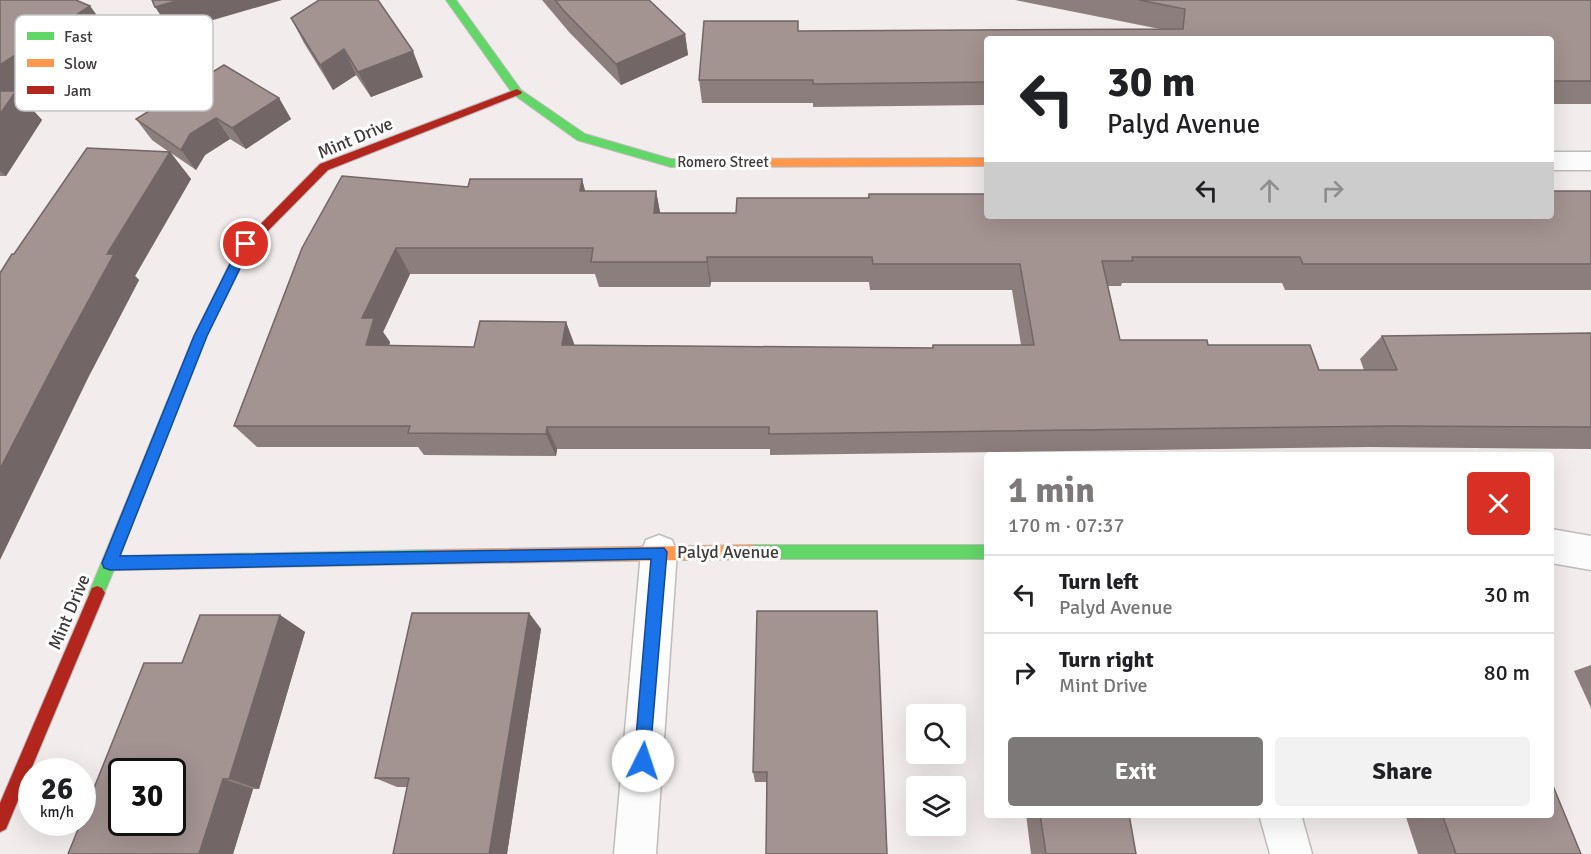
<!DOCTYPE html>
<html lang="en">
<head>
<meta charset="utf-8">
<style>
	:root { --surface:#fff; --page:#f2f2f2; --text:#202124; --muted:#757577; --line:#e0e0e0; --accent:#7e7979 }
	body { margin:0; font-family:Signika,sans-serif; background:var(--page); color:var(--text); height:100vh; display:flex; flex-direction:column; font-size:22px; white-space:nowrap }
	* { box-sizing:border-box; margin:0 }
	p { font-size:20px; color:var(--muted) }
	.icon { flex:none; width:33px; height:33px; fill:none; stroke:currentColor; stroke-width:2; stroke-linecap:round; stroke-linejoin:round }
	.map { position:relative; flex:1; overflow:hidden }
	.drawer { position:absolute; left:984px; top:452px; width:570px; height:366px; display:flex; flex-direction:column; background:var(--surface); border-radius:6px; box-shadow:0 6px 24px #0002 }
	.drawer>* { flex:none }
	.banner { position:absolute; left:984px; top:36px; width:570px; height:183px; border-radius:6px; box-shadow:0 6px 24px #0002; background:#fff; color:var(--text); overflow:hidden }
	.controls { position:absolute; left:906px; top:704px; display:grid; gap:12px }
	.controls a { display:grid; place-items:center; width:60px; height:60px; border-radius:6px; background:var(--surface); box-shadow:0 6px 24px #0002; font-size:30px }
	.speed { position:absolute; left:18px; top:758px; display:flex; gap:12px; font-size:30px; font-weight:700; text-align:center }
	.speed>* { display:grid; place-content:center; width:78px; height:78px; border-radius:50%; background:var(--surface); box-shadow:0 6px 24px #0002; line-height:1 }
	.speed small { font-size:15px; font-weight:400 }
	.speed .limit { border:3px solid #111; border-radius:9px; background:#fff; color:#111 }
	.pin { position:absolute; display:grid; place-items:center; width:51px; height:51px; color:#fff; margin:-26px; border:3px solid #fff; border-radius:50%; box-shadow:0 2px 6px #0007 }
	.me { position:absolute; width:66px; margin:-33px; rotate:4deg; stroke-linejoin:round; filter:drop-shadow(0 0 4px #0008) }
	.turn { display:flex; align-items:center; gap:21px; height:126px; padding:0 24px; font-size:27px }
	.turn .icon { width:78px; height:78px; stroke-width:2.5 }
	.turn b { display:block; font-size:42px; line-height:51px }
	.lanes { display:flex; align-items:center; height:57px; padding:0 24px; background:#0003; justify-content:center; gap:30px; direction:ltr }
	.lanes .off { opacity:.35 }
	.round { display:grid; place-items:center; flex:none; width:63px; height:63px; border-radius:6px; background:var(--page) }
	.overview { display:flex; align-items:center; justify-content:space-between; height:102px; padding:0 24px }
	h1 { font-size:36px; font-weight:700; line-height:45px; color:var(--accent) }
	.primary-button { display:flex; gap:12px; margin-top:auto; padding:12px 24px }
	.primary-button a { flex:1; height:69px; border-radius:6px; background:var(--accent); color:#fff; font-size:24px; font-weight:700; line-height:69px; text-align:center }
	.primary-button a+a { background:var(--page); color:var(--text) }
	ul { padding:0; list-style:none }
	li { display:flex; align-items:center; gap:18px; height:78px; padding:0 24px; border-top:2px solid var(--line) }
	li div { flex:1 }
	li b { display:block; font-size:22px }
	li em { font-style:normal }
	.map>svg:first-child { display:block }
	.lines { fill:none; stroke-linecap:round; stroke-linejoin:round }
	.street-casing { stroke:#bfbcbb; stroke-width:3 }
	.fast-casing { stroke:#bfbcbb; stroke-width:2 }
	.slow-casing { stroke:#bfbcbb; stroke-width:2 }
	.jam-casing { stroke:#bfbcbb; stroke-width:2 }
	.street { fill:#fdfcfc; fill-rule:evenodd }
	.fast { fill:#63d668; fill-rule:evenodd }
	.slow { fill:#ff974d; fill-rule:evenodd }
	.jam { fill:#b3261e; fill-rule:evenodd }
	.wall { fill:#8c7e7d; fill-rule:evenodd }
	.shaded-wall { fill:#726766 }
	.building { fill:#a39391; stroke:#726766; stroke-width:1.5; fill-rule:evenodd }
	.route { fill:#1a73e8; stroke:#114b97; stroke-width:1.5 }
	.labels { text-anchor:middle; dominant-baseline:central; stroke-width:6; stroke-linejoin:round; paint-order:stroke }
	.far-street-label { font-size:15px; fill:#3f3b3b; stroke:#fff }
	.street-label { font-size:18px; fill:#3f3b3b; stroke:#fff }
	.key { fill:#fff; stroke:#c5c4c4; stroke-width:1.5 }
	.key-label { font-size:16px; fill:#3f3b3b }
</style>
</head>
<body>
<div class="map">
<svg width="1591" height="854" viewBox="0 0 1591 854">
	<rect width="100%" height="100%" fill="#f2edec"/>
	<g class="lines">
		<g class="street-casing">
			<path id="street" d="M1551,152H1591V170H1551Z
				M1551,529L1591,536V570L1551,563Z
				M659,535L672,540L677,552L656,854H614L641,552L646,540Z
				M1259,814H1301L1312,854H1270Z"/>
		</g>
		<g class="fast-casing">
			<path id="fast" d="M446,0H456L521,90L585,134L671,159H703L709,163L707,166L671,167L577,140L513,94Z
				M243,245L249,249L206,336L119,556L429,550L434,552L436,557L434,562L429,564L114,570L102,598L97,600L92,598L89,593L194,336L237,249Z
				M753,545H987V559H753L748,557L746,552L748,547Z"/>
		</g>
		<g class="slow-casing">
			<path id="slow" d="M987,158V166L703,167L697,163L703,159Z
				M753,545L758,547L760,552L758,557L753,559L429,564L424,562L422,557L424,552L429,550Z"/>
		</g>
		<g class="jam-casing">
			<path id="jam" d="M517,89L522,92L521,94L328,170L247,252H239L237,249L239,246L320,164Z
				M97,586L102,588L105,593L6,829L0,832V803L92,588Z"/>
		</g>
		<use href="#street" class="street"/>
		<use href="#fast" class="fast"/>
		<use href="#slow" class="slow"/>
		<use href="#jam" class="jam"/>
	</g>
	<path class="wall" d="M0,0L90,6L112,36L21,97L42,120L6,176H0Z
		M542,0H649L685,34L688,55L621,85L569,32Z
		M1015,0H1591V104H1551V39H987V105L813,107V103H702L699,80L798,31L1160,29Z
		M291,18L423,77L371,97L356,75L333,90L304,43Z
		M279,98L291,119L246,149L230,139L205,155L196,170L171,153L191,179L135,276L139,280L90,374L169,152L152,140L136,119Z
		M582,179L585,191H656L660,213H736L868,198L869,194L987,216H1551L1591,191V290H1285L1282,283H1122L1121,286H1108L1120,340L1208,345L1319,370H1364L1360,359L1382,336L1591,333V449L1369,447L770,455V449H557L556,456L424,455L418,447H257L234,426L302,248L468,187ZM410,274H595L599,287H710L711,282H869L870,290H1012L1021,345H933L932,348L574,345L566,322L474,347L389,346L390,342L383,332Z
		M877,611L767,782H755L753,772Z
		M529,613L541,629L507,854H393L407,787H397L375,778Z
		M280,615L305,632L259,789H253L233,854H68L182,663Z
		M1591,665V708L1574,671Z
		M1026,814H1129L1136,854H1031Z
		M1405,814H1551L1581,854H1418Z"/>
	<path class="shaded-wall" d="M179,0H282L172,32L155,7Z
		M90,6L112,36L21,97L42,120L6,176L0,171V65Z
		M685,34L688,55L621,85L616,64Z
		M344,49L356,75L333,90L320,65Z
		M413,51L423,77L371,97L358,72Z
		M279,98L291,119L246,149L232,128Z
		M216,118L230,139L205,155L196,170L181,150L190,134Z
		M170,152L191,179L135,276L139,280L90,374L0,560V469L107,254Z
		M582,179L589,206L580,191Z
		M656,191L661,217L654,213Z
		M396,248L410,274L383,332L390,342L382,369L366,345L362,318Z
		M707,257L711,282L710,287L707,262Z
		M566,322L575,346L562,345Z
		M547,427L557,449L556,456L546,434Z
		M529,613L541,629L507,854H489Z
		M280,615L305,632L259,789L229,779Z
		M223,779L253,789L233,854H199Z"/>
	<path class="building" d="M0,0H76L90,6L0,65Z
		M152,0H179L155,7Z
		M319,0H378L413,51L358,72L344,49L320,65L291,18Z
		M555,0H649L685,34L616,64L564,11Z
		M1139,0H1591V81H1551V39H987V82L813,84V80H699L704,21H798V31L1183,29L1185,9Z
		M224,65L279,98L232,128L216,118L190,134L181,150L136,119Z
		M0,91H16L0,114Z
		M87,148L170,152L107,254H114L61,351L0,469V273L12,254H14Z
		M342,176L468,187L470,179H582L580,191H656L654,213H736L737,198H869V194H987V216H1551V191H1591V264H1303L1300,257H1132L1133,261H1102L1120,340H1207L1208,345H1310L1319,370H1397L1382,336L1591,333V427L1393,426L769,434V427H547L546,434L408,433L410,426H234L302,248ZM396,248H593L591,262H707V257H872L873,264H1020L1034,345H933V348L562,345L566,322L480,321L474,347L366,345L374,318H362Z
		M757,611H877L887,854H766L767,772H753Z
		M412,613H529L489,854H393L409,778H375Z
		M200,615H280L229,779H223L199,854H68L81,822H82V818L144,663H182ZM122,771H172V822H122Z
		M1551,781L1581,854H1456L1442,814H1551Z
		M1040,814H1129L1136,854H1046Z"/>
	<path class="route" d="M246,239L252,244L207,336L120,556L664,548L667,552L649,767L643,770L637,767L634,761L651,559L110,570L104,568L102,563L194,336L240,244Z"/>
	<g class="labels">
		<g class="far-street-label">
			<text x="723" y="162">Romero Street</text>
		</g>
		<g class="street-label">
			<text transform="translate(355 138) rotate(-23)">Mint Drive</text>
			<text x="728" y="552">Palyd Avenue</text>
			<text transform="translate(69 612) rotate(-67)">Mint Drive</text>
		</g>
	</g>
	<rect x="15" y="15" width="198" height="96" rx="9" class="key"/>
	<rect x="27" y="32" width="27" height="8" fill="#63d668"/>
	<rect x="27" y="59" width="27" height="8" fill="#ff974d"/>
	<rect x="27" y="86" width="27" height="8" fill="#b3261e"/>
	<g class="key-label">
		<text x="64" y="42">Fast</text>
		<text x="64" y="69">Slow</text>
		<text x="64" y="96">Jam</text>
	</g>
</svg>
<div class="controls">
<a><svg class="icon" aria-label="search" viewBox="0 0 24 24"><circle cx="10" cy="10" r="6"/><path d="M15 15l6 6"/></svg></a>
<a><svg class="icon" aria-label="layers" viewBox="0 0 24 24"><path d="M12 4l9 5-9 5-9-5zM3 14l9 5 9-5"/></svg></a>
</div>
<div class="speed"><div>26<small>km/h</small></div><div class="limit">30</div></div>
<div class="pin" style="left:246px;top:244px;background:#d93025"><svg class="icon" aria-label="arrive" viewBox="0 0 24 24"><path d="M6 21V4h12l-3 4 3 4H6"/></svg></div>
<svg class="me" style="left:643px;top:761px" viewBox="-20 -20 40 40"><circle r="19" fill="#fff"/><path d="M0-13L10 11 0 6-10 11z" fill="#1a73e8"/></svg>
<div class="banner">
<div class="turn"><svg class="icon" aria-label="left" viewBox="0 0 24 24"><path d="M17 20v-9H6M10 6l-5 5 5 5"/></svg><div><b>30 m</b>Palyd Avenue</div></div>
<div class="lanes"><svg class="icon" aria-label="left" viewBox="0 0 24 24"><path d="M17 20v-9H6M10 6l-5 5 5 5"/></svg><svg class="icon off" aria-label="ahead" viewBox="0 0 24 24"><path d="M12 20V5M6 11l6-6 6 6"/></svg><svg class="icon off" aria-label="right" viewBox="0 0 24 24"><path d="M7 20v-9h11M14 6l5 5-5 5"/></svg></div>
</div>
<section class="drawer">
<div class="overview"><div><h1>1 min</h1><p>170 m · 07:37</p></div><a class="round" style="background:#d93025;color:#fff"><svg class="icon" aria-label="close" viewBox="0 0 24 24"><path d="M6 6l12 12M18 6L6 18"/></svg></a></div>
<ul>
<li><svg class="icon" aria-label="left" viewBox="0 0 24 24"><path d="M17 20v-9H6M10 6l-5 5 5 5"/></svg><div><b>Turn left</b><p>Palyd Avenue</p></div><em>30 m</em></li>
<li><svg class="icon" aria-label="right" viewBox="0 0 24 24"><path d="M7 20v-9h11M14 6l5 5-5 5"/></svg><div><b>Turn right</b><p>Mint Drive</p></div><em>80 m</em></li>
</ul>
<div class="primary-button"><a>Exit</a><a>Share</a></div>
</section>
</div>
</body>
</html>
